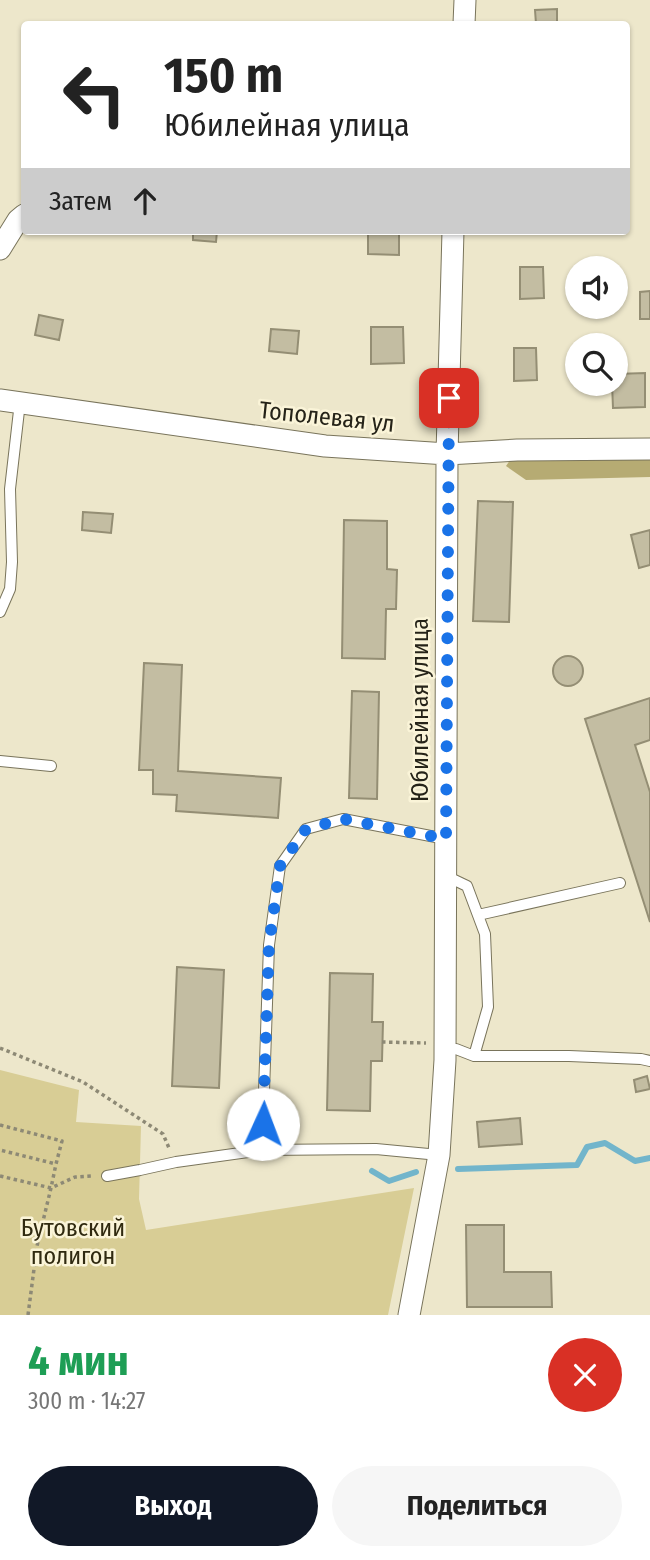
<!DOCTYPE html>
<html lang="ru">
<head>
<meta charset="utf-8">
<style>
	:root { --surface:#fff; --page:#f6f6f6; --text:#222; --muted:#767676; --accent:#111827 }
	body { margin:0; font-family:"Fira Sans Condensed",sans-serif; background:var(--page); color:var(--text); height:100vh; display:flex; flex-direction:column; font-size:26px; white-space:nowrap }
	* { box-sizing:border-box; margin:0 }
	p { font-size:23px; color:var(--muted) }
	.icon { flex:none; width:38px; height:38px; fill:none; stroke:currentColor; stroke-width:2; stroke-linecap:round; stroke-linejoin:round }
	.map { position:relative; height:1315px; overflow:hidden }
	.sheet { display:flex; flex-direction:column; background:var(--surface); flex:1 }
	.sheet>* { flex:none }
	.guide { position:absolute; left:21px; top:21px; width:609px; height:214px; border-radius:7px; box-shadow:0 2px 5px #0004; background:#fff; color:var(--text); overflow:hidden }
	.buttons { position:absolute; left:565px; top:256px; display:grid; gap:14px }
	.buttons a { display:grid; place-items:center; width:63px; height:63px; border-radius:50%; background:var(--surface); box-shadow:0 2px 5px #0004; font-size:35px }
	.pin { position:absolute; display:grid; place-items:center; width:60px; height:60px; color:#fff; margin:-30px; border-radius:14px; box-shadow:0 4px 10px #0006 }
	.me { position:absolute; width:77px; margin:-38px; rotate:2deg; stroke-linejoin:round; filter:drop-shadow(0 0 5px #0008) }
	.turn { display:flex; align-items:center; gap:24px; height:147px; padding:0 28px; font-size:32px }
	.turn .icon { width:91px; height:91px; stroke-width:2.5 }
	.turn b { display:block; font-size:49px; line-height:60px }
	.then { display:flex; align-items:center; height:66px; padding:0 28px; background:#0003; gap:14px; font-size:26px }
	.round { display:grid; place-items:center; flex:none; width:74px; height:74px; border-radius:37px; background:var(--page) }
	.headline { display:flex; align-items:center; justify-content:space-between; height:119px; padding:0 28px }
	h1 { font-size:42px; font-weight:700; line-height:52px; color:#1e9e55 }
	.primary-button { display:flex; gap:14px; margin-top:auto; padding:14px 28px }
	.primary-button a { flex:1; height:80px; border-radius:42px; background:var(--accent); color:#fff; font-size:28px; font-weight:700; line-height:80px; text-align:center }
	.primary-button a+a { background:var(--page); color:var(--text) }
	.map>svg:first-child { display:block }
	.green { fill:#d8cd95 }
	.forest { fill:#b6ab73 }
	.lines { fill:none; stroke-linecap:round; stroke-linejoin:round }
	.stream { stroke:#72b5cb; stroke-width:6 }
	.building { fill:#c3bda2; stroke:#948e74; stroke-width:2 }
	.lane-casing { stroke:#79745b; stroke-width:12 }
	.street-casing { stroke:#79745b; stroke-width:23 }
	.path { stroke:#8d8975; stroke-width:3.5; stroke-dasharray:3.5 3.5; stroke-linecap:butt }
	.lane { stroke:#fff; stroke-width:10 }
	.street { stroke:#fff; stroke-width:21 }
	.route { stroke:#1a73e8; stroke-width:12; stroke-dasharray:0 21.6 }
	.labels { text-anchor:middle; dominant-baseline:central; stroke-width:5; stroke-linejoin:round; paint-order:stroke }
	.street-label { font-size:24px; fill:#252318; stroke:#faf4d8 }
	.park-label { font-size:24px; fill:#302a10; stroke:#faf4d8 }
</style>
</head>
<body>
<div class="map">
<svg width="650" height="1315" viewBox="0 0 650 1315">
	<rect width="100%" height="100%" fill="#ede7cb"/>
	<path class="green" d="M0,1070L79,1090L76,1122L141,1126L139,1199L146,1230L414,1188L388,1315H0Z"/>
	<path class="forest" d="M650,446V477L526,480L506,466L517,450Z"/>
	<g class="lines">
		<path class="stream" d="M458,1169L577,1165L587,1147L605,1143L635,1161L650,1158
			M372,1171L389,1181L416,1172"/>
	</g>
	<path class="building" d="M557,9V24H536L535,10Z
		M193,231H217L216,242L193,240Z
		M368,231H399V255L368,254Z
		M520,267H543L544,298L520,299Z
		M650,291V319H640V292Z
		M39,315L63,320L59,340L35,335Z
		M371,327H403L404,363L371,364Z
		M271,329L299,331L297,354L269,351Z
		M514,348H536L537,380L514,381Z
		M645,373V407L613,408L612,383H616V374Z
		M478,501L513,502L509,622L473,621Z
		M83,512L113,514L111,533L82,530Z
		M344,520L387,521V569L397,570L396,609H386L385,659L342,658Z
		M650,530V565L639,568L631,535Z
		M553 671a15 15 0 1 1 30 0a15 15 0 1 1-30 0Z
		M144,663L182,665L178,771L281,778L278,818L176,811L177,795L153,794V770H139Z
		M352,691L379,692L377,799L349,798Z
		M650,698V740L635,745L650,792V922L585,719Z
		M177,967L224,970L219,1088L172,1086Z
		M330,973L373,974L372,1022H383L382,1061H371L370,1111L327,1110Z
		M647,1076L650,1089L636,1092L634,1080Z
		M520,1118L522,1144L479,1147L477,1122Z
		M466,1225H504V1272H551L552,1307H467Z"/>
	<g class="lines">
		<g class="lane-casing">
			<path id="lane" d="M0,612L10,589L12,562L10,489L20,402
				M0,761L51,766
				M446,876L467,886L485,934L488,1007L474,1056
				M478,915L620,883
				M445,1050L456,1049L474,1056H569L641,1059L650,1061
				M262,1150L269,945L280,866L306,829L343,819L446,839
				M107,1176L140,1170L176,1162L262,1150L376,1149L439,1155"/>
		</g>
		<g class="street-casing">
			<path id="street" d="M464,24L465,0
				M0,249L18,220L24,215
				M0,400L325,446L447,454L517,450L650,449
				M409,1315L439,1155L445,1060L447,454L453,231"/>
		</g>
		<path class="path" d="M382,1042L426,1043
			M0,1048L83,1082L163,1134L169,1148
			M0,1125L62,1141L56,1164L0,1150
			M0,1176L51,1188L56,1164
			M28,1315L37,1246L51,1188L75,1177L92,1176"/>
		<use href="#lane" class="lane"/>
		<use href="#street" class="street"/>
	</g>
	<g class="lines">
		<path class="route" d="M263,1124L269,945L280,866L306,829L343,819L446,839L449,398"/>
	</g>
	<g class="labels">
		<g class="street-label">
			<text transform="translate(327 417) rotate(6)">Тополевая ул</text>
			<text transform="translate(420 710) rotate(-90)">Юбилейная улица</text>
		</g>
		<g class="park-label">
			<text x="73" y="1228">Бутовский<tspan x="73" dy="28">полигон</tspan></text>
		</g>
	</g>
</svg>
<div class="buttons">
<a><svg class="icon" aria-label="sound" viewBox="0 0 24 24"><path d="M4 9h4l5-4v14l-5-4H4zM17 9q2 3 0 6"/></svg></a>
<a><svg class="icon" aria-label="search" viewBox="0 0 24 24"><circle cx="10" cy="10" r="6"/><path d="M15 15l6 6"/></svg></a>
</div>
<div class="pin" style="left:449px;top:398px;background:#d93025"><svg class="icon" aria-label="arrive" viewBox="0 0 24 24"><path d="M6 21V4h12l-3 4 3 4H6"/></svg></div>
<svg class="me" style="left:263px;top:1124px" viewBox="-20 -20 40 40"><circle r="19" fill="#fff"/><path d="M0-13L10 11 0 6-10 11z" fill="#1a73e8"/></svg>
<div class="guide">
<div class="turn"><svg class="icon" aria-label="left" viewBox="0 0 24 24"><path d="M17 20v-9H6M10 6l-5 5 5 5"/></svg><div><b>150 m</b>Юбилейная улица</div></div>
<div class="then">Затем<svg class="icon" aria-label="ahead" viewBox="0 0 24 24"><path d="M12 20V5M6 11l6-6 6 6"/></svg></div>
</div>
</div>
<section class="sheet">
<div class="headline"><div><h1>4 мин</h1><p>300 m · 14:27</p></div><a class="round" style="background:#d93025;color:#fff"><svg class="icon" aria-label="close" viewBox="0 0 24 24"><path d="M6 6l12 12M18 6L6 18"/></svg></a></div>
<div class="primary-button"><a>Выход</a><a>Поделиться</a></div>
</section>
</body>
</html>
